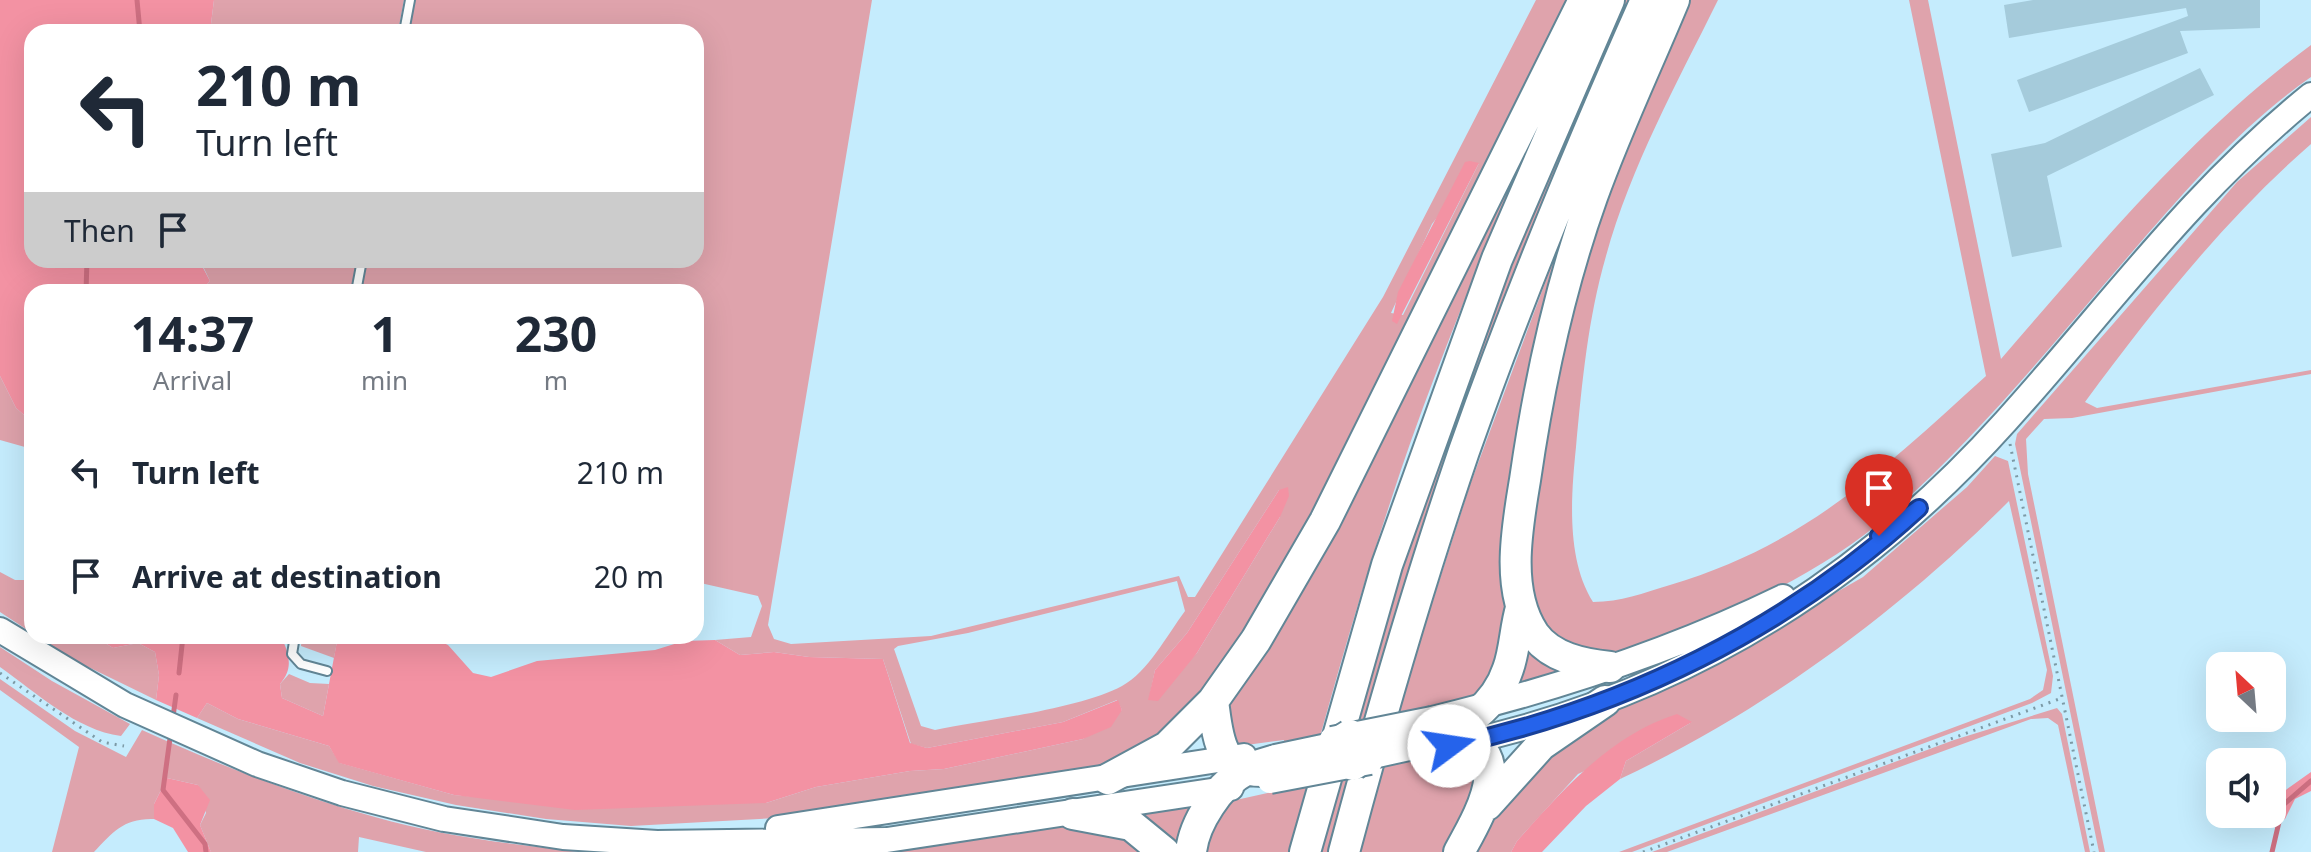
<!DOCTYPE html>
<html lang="en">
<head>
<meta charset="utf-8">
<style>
	:root { --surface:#fff; --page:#f2f2f3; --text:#1f2937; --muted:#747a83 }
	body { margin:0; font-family:"Noto Sans",sans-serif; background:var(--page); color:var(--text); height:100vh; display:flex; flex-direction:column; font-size:30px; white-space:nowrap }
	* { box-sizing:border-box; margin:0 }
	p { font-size:26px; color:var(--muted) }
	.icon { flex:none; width:44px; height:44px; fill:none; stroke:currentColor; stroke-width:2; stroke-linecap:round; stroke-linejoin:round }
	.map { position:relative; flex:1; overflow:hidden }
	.drawer { position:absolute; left:24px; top:284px; width:680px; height:360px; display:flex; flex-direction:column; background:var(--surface); border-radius:24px; box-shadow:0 8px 32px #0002 }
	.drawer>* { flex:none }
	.top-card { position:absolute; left:24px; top:24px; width:680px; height:244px; border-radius:24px; box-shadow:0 8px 32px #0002; background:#fff; color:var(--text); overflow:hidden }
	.needle { width:52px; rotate:334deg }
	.tools { position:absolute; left:2206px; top:652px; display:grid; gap:16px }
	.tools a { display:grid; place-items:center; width:80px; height:80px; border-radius:16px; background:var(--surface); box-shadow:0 8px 32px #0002; font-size:40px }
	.pin { position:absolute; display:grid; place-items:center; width:68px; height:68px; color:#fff; margin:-82px -34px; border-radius:50% 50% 50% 0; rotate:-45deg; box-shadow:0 0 8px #0007 }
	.pin .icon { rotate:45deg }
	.me { position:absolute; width:88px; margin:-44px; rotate:76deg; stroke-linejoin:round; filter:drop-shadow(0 0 6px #0008) }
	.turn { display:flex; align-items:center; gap:28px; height:168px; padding:0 40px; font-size:36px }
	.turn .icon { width:104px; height:104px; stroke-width:2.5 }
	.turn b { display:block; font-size:56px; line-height:68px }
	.then { display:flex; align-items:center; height:76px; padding:0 40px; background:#0003; gap:16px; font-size:30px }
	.eta { display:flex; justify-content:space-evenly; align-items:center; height:136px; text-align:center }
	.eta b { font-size:48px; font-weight:700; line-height:56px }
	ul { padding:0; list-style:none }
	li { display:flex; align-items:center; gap:24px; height:104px; padding:0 40px }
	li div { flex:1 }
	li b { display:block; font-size:30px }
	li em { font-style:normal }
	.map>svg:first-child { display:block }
	.green { fill:#dfa3ac; fill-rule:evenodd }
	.forest { fill:#f392a3 }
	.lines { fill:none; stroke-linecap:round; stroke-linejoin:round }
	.stream { stroke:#ce7082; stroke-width:5 }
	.building { fill:#a5cbdb }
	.lane-casing { stroke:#628696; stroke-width:12 }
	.secondary-casing { stroke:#628696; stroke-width:28 }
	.highway-casing { stroke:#628696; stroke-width:34 }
	.path { stroke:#7c9aa6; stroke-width:3; stroke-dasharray:2 6; stroke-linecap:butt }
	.lane { stroke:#fff; stroke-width:8 }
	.secondary { stroke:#fff; stroke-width:24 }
	.highway { stroke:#fff; stroke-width:30 }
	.secondary-bridge-casing { stroke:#628696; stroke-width:28; stroke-linecap:butt }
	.highway-bridge-casing { stroke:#628696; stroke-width:34; stroke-linecap:butt }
	.secondary-bridge { stroke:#fff; stroke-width:24 }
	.highway-bridge { stroke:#fff; stroke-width:30 }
	.route-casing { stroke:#184099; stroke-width:20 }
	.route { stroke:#2563eb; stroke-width:14 }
</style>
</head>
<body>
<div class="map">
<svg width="2311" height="852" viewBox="0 0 2311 852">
	<rect width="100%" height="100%" fill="#c5ecfd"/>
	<path class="green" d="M214,0H404L398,32H210Z
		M413,0H872L768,625L774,639L791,644L931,636L1179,576L1188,597H1195L1383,297L1536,0H1572L1347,452L1234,655L1165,736L1103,767L794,817L631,826L546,819L456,805L373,786L300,763L197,718L207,703L238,719L329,746L340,763L454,795L501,799L766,803L816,787L910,771L944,769L1083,739L1122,710L1117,700L1063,722L927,748L911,744L883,659L809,657L774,652L740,655L715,640L751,637L762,606L758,596L696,582V292H361L367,260H696V32H407ZM1479,163L1403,315L1391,313L1432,224ZM1279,490L1280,517L1197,653L1149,699L1155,670L1187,633ZM1177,581L1185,611C1167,635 1148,672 1122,686C1079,709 985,720 935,730L921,726L894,649L898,646L968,633Z
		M1621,0H1634L1331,852H1319L1411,534L1505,274Z
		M1684,0H1718C1677,83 1631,166 1606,256C1588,318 1582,383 1576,447C1571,496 1566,559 1593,602C1621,602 1643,593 1670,585C1807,544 1883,469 1986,376L1909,0H1928L2001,359C2098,247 2191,134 2311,45V77C2245,123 2191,184 2139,244C2059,336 1983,432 1891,513C1825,571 1742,609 1659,639C1622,652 1592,661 1558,637C1551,633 1543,629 1539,622C1517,576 1532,522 1539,475C1550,406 1560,338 1581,271C1609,178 1647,90 1684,0Z
		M2311,117V144C2225,219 2153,310 2085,402L2097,408L2311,370V374L2072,418L2044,419L2026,439L2028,474L2105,852H2099L2015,444L2017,434L2237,182Z
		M1527,147C1479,265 1429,382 1390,503C1352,618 1320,735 1289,852H1205L1219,810L1236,800L1281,790L1284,740L1239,746L1231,741L1225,707Z
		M1561,240L1566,242L1506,620L1486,694L1447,707L1446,702L1423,707L1420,761L1464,750L1479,776L1447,852H1358L1409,675L1470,485Z
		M200,260H357L351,292H200L210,281Z
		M0,376L16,408L32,422V449L0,440Z
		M1995,456L2008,461L2053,676L2051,693L2032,703L1632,852H1619L2030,699L2043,690L2047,670L2009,501C1899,612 1761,713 1620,779L1626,761L1692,722L1578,774L1517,841L1511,852H1472L1510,797L1559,746L1612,710L1688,678L1863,577L1967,487Z
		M0,572L15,580H32V633L0,612Z
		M37,636H94L113,648L138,643L155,652L159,675L156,700L76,661Z
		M302,636H338L334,658L301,646Z
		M1524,639L1567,671L1511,687Z
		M0,647L52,681L130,724L121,736C76,730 37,693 0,667Z
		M289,674L310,683L329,684L323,716L282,698L280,684Z
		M0,679L75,731L126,757L142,730C217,764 295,795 375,817C440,836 511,844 579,852H426L359,837L358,852H211L200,825L206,813L198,785L167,778L154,804V819C124,818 113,832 94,852H52L79,747L0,690Z
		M2057,708L2062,714L2090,852H2085L2058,725L2048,718L2031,719L1667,852H1652L1954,740Z
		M1193,807L1180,852L1133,815Z
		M1090,823L1124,836L1148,852H820Z"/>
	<path class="forest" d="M0,0H214L210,32H32V260H199L210,281L200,292H32V422L16,408L0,376Z
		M1470,161L1479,163L1397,324L1392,321L1398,292L1465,162Z
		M1288,487L1289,496L1280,517L1197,653L1158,701L1148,700L1155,670L1187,633L1279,490Z
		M94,636H281C289,654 294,668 280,684L282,698L323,716L338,636H428L448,645L473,673L491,677L537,661L655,650L684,641L715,640L740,655L774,652L809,657L883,659L910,743L927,748L1063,722L1118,700L1122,710L1111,727L1083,739L944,769L910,771L816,787L766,803L575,810L454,795L339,763L329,746L238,719L207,703L197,718L156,700L159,675L155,652L138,643L113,648Z
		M1677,714L1692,722L1626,761L1620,779L1586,806L1542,852H1511L1517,841C1562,791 1610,735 1677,714Z
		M2311,772V791L2295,799L2285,819L2265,826L2283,792Z
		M167,778L198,785L210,800L200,825L211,852H188L173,828L154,819V804Z"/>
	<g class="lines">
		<path class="stream" d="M137,0L140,32
			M86,292L87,260
			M179,673L183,636
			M173,717L176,695
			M171,731L163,790L205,844L206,852
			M2272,852L2283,805L2311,781"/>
	</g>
	<path class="building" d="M2033,0H2260V28L2180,31L2188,53L2029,112L2017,80L2188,16L2186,8L2009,38L2004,5Z
		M2200,68L2214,95L2047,176L2062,247L2012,257L1991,154L2045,143Z"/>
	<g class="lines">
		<g class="lane-casing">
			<path id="lane" d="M404,32L410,0
				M356,292L362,260
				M295,636L292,654L301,664L327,671"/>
		</g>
		<g class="secondary-casing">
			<path id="secondary" d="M0,630L125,705L257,764L342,793L444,819L563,837L657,843L887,840L1231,788
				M1432,719C1552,690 1672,651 1783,597
				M1458,744C1677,697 1857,587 2006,421C2109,307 2189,194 2311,95
				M778,828L1244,756"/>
		</g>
		<g class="highway-casing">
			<path id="highway" d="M1610,667C1583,664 1551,658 1534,634C1505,591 1517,528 1525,480C1539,383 1559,289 1592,197C1616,130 1647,65 1674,0
				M1213,701C1218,736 1218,771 1262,771
				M1436,731C1521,741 1486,804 1459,852
				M1427,741C1462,730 1496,706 1508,669C1515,650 1515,628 1521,608
				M1108,779L1167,747L1213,701L1256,640L1325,521L1584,0
				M1487,805L1541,745L1605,701
				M1073,814L1131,825L1164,852
				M1191,852C1194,823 1219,784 1246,770C1255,766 1266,763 1276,760
				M1305,852L1387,565L1497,259L1609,0
				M1344,852C1380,717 1419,583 1464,451C1518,298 1580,148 1646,0"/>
		</g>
		<path class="path" d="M2010,444L2094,852
			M0,673L102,742L124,746
			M1643,852L2062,698"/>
		<use href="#lane" class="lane"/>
		<use href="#secondary" class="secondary"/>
		<use href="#highway" class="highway"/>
		<g class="secondary-bridge-casing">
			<path id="secondary-bridge" d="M1332,739L1432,719
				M1270,781L1370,762"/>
		</g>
		<g class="highway-bridge-casing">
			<path id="highway-bridge" d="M1276,760L1328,749L1350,735
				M1353,765L1368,754L1427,741"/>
		</g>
		<use href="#secondary-bridge" class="secondary-bridge"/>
		<use href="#highway-bridge" class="highway-bridge"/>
	</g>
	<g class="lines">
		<g class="route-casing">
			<path id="route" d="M1449,746C1624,709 1787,629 1919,508L1879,536"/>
		</g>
		<use href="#route" class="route"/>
	</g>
</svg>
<div class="tools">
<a><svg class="needle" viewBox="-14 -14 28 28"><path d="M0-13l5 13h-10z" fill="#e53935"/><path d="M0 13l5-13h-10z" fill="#747a83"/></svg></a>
<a><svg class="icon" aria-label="sound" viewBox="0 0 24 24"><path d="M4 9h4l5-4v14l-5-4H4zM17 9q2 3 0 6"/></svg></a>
</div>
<div class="pin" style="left:1879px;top:536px;background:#d93025"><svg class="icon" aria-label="arrive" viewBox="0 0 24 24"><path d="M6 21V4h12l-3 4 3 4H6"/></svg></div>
<svg class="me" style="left:1449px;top:746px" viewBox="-20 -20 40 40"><circle r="19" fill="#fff"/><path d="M0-13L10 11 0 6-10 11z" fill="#2563eb"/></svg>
<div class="top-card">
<div class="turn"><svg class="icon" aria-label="left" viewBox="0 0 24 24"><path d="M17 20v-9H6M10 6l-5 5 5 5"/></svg><div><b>210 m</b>Turn left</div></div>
<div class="then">Then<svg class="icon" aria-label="arrive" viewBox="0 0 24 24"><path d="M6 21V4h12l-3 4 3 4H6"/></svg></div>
</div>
<section class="drawer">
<div class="eta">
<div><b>14:37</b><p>Arrival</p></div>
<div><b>1</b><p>min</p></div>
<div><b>230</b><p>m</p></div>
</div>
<ul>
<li><svg class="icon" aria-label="left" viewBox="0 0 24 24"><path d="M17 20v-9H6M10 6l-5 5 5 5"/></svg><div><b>Turn left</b></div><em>210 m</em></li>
<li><svg class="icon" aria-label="arrive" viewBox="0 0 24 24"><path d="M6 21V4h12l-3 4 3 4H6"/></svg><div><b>Arrive at destination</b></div><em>20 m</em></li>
</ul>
</section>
</div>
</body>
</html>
